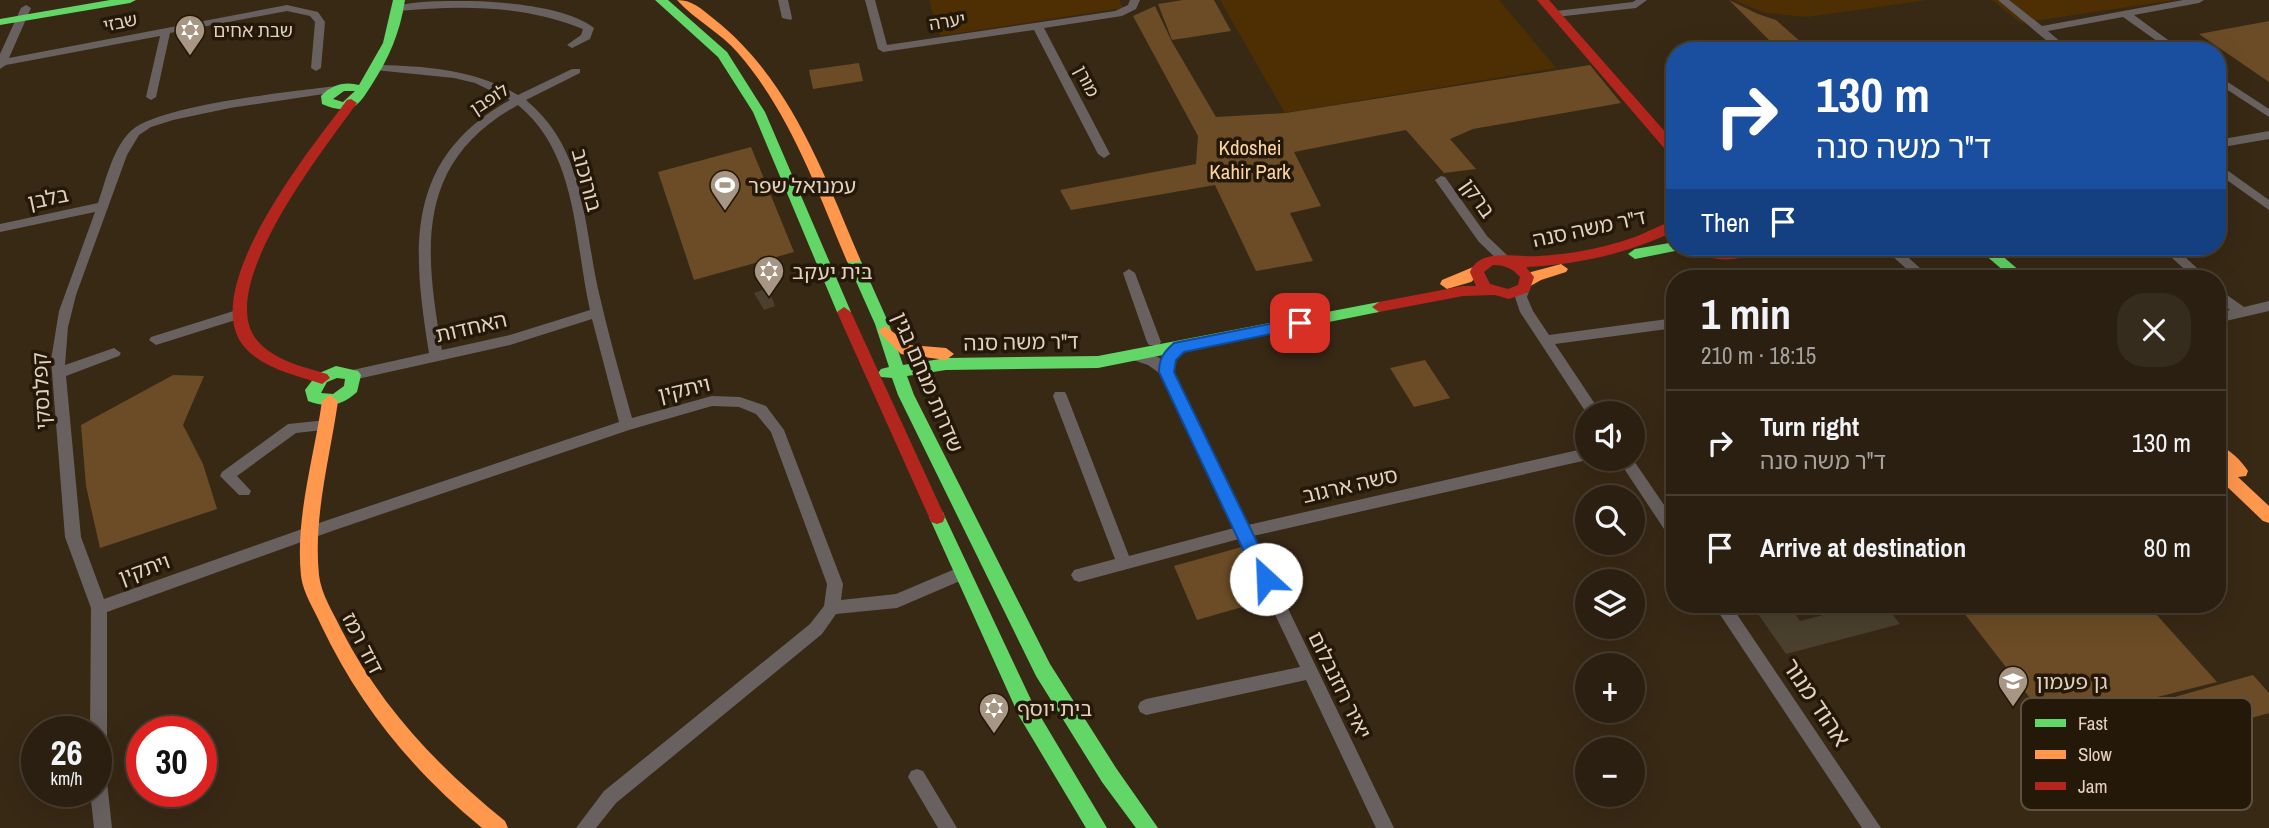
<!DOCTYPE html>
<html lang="en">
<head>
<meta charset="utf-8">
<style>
	:root { --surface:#2a1f10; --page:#362c1e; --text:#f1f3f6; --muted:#a5a29f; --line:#463d30 }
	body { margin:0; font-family:"Archivo Narrow","Noto Sans Hebrew",sans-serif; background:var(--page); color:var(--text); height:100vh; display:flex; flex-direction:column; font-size:26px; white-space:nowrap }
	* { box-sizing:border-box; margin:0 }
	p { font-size:23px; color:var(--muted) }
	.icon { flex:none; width:38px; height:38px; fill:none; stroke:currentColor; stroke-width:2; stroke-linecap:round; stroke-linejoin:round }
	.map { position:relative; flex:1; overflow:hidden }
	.details { position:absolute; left:1666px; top:270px; width:560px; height:343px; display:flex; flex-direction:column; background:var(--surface); border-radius:28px; box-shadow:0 7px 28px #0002,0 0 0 2px var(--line) }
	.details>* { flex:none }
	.hud { position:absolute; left:1666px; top:42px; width:560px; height:214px; border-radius:28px; box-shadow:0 7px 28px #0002,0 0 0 2px var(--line); background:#1a4fa0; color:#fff; overflow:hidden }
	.buttons { position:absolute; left:1575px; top:401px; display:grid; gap:14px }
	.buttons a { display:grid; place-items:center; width:70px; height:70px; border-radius:50%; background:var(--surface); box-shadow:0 7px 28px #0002,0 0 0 2px var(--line); font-size:35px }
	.speed { position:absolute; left:21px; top:716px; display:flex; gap:14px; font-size:35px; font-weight:700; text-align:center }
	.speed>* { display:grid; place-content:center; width:91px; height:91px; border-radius:50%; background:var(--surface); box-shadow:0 7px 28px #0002,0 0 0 2px var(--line); line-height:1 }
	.speed small { font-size:18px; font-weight:400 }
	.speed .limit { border:10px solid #d22; background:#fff; color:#111 }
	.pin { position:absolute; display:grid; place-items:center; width:60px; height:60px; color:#fff; margin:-30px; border-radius:14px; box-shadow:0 4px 10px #0006 }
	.me { position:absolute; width:77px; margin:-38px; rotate:335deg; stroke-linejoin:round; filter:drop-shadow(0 0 5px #0008) }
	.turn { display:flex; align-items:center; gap:24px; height:147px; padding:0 35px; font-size:32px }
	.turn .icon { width:91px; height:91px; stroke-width:2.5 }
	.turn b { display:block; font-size:49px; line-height:60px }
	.then { display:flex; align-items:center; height:66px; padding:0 35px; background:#0003; gap:14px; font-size:26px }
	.round { display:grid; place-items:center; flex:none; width:74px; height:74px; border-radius:28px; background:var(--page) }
	.headline { display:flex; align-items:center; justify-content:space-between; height:119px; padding:0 35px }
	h1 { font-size:42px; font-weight:800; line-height:52px }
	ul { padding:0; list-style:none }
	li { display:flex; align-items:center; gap:21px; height:105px; padding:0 35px; border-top:2px solid var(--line) }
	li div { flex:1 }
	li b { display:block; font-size:26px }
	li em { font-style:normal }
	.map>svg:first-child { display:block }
	.built { fill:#4d2f03 }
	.green { fill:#6b4c26 }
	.building { fill:#4a402d }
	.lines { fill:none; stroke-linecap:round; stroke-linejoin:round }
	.street { fill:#686160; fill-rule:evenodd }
	.fast { fill:#63d668; fill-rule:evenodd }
	.slow { fill:#ff974d; fill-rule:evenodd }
	.jam { fill:#b3261e; fill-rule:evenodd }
	.route { fill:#1a73e8; stroke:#114b97; stroke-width:2 }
	.labels { text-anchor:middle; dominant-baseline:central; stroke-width:7; stroke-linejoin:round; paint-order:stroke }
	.far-street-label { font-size:18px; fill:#e2d1be; stroke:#241809 }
	.far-poi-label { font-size:18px; fill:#e2d1be; stroke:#241809; text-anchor:start }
	.park-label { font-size:21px; fill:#fbd3a5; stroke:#241809 }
	.street-label { font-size:21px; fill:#e2d1be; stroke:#241809 }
	.poi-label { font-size:21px; fill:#e2d1be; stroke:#241809; text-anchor:start }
	.near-street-label { font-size:24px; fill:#e2d1be; stroke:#241809 }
	.key { fill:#241809; stroke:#5d503f; stroke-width:2 }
	.key-label { font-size:19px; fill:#e2d1be }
</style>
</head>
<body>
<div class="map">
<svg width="2269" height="828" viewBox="0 0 2269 828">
	<rect width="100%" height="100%" fill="#382915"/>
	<path class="built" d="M929,0H1119L1123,8L940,36Z
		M1220,0H1499L1556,68L1285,113Z
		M1733,0H1927L1807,17L1766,13Z
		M1992,0H2175L2021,23Z"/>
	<path class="green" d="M1183,0H1214L1231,31L1172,40L1158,4Z
		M1729,0L1758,14L1776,20L1811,51H1780Z
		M1155,6L1172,42L1216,117L1286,113L1590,65L1621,103L1473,129L1450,139L1476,169L1444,173L1406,130L1294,152L1321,206L1290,213L1313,261L1256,271L1215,185L1071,210L1060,190L1196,164L1198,136L1133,16Z
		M2269,21V82L2199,34Z
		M859,63L863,81L813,89L809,70Z
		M751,147L794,252L694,280L658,172Z
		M1425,360L1450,398L1414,407L1390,368Z
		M173,375L204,376L183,425L203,464L217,509L100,548L86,486L81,425Z
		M1245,546L1270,599L1197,620L1174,566Z
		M1957,604H2147L2217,682L2050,724Z
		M2253,675L2269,693V713L2176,739L2146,705Z"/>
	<path class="building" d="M768,288L775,306L764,310L754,293Z
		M1751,604H1788L1800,621L1850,608L1848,604H1884L1900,624L1786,654Z"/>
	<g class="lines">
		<path class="street" d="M778,0H788L792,18L791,20L782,18Z
			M865,0H875L887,45L1115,11L1128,5L1130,0H1140L1136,9L1122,16L1044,28L1110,154L1104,158L1098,154L1034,30L883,52L878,49Z
			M1636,0H1647L1636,8L1556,17L1551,14L1556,11L1633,2Z
			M1998,0H2009L2042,26L2183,0H2204L2199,3L2134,15L2183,51H2171L2123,17L2048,31L2071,51H2059Z
			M472,1C505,2 567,7 594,28L590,39L572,48L567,45L581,35L583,29C523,5 462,5 398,11L393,8C408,0 453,1 472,1Z
			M26,5L31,8L9,58L287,5L318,12L325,22L321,68L316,71L311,68L315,22L310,16L287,11L170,33L156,97L151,100L146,97L160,36L6,65L0,69V54L21,8Z
			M379,65C427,66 476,70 518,95L572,69H580V73L526,100C585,149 583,220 598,289C608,333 620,375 632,418L712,396L740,397L766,406L784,430L843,584L841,600L896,594L962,566L967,568L970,573L967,578L897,608L836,614L822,634L616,803L596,828H576L604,791L810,624L824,606L827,584L771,432L756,414L739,407L712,406L629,430L332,531L107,612V782L112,828H94L90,791H96V732H90L91,608L65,537L51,360L59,311L95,212L0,232V224L98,203C106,180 113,147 132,130C160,105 295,91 337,86L342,89L337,92L230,108L173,120L151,127L139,135L127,155L76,295L68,327L65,365L114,348L121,353L119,356L66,376L81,537L104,599L322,522L619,422L592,319L510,345L353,380L348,379L346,375L348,371L429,353C412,248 404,159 510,100L475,83L454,78L375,70L374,68ZM518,105C578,154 574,240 590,310L510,335L442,350C424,248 415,162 518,105Z
			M2217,75L2269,109V117L2217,83Z
			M2269,131V139L2217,148V140Z
			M2217,163L2269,200V210L2217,173Z
			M1441,176L1445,177L1487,236L1509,257L1511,260L1509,263H1501L1479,242L1435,180Z
			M2160,247H2174L2208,278H2194Z
			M1896,249L1900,250L1931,278H1917L1892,256L1890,253L1892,250Z
			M1129,269L1135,273L1161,342L1159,345H1149L1147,342L1123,273Z
			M1524,284L1530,288L1527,297L1533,311L1549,335L1675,318V328L1555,344L1601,413L1587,414L1520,312L1515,297L1519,285Z
			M2217,288L2244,307L2269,301V311L2217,323V313L2230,310L2217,299Z
			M240,309L247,314L245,317L156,345L149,340L151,337Z
			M1135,351L1158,357L1172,368L1248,525L1587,448V458H1591L1587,460L1253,536L1394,828H1376L1306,680L1146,715L1140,712L1138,707L1140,702L1146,699L1300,667L1239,539L1079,582L1074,580L1071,575L1074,570L1115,559L1053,396L1055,392H1065L1067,396L1129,556L1234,528L1162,375L1148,365L1130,359L1128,356L1130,353Z
			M327,420L332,421L334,425L332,429L296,433L237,476L251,491L249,495H239L220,476L222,472L288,424Z
			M1617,458H1632L1675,521V540L1670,538Z
			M1713,604H1730L1881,828H1862Z
			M917,769L923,771L957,828H938L908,777L911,771Z"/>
		<path class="fast" d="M110,0H136L130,3L0,25V19Z
			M393,0H405C400,33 389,58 371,86C366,93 361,103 353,107C342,112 332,108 322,104L321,96C331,85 345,81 359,85L383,43ZM344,91H355L343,102L333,99Z
			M655,0H668L727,52L765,112L851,312L849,316L844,317L837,312L753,112L718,57Z
			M1675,242V247H1682L1680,250L1635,259L1628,254L1635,249Z
			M1976,247H1992L2028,278H2012Z
			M853,254L860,259L889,324L903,365L946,358L1098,356L1379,302L1386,307L1379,312L1098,368L946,370L907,376L914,395L1050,664L1116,768L1158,828H1136L1102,782L1036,676L898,395L892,378L881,377L878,373L881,369L889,367L875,324L846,259Z
			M336,366L358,371L361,375L357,392C342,406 327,408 308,401L305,390L317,374ZM337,378L345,379L344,386L333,394L321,393L327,382Z
			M937,510L943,512L945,517L1033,704L1107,828H1086L1019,716L929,517L931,512Z"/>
		<path class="slow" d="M677,0C693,0 701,9 714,19C790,79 823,172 860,259L858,262H848L846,259C816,188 790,113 738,53C721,33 695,20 677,0Z
			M1561,264L1568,269L1566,272L1541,280L1527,288L1520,283L1531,272Z
			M1478,265L1485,270L1471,282L1447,289L1440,284L1442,280Z
			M885,326L910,345L946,348L954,354L946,360L901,354L878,331Z
			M330,395L338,401C330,458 313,517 319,575C321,594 333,612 341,629C381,707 437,766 505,821L508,828H482C413,771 360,707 321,625C314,609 303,593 301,576C295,518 314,458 322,401Z
			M2217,444C2228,448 2242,461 2248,471L2246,476L2238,477L2269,506V523L2263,521L2217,477Z"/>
		<path class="jam" d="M1537,0H1549L1675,143V160L1670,159L1664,148Z
			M351,99L357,103C325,148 215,285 256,339C272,360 304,367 327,374L330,378L322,384C295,375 260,368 242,344C200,285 311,148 347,100Z
			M1675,220V231C1629,253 1577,265 1526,267L1534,277L1529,292L1509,299L1495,295L1463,296L1379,312L1372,307L1379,302L1463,286H1476L1470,272C1480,247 1517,258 1539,256C1569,254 1600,249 1629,239C1645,234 1659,225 1675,220ZM1493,265C1505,265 1512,268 1520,277L1518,285L1508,289L1490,284L1484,272Z
			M1689,247L1725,249L1761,247C1746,264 1705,263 1689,247Z
			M844,307L851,312L945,517L943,522L937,524L931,522L929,517L837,312Z"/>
	</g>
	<path class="route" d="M1300,318L1305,320L1307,323L1305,327L1184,352L1176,360L1174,372L1275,579L1272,584L1266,586L1260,584L1257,579L1159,372C1159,358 1164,352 1174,343Z"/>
	<defs>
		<g id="synagogue-pin" transform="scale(1.575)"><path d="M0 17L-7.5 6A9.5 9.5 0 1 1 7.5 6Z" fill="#a69683" stroke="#241809"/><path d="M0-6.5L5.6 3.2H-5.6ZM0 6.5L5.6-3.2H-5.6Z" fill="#fff"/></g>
		<g id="stadium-pin" transform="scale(1.575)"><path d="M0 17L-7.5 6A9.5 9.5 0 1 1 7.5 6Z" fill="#a69683" stroke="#241809"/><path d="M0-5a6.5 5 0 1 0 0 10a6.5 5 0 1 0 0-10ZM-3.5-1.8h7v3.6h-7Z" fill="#fff"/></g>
		<g id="school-pin" transform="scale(1.575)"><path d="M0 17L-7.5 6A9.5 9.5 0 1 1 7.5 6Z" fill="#a69683" stroke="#241809"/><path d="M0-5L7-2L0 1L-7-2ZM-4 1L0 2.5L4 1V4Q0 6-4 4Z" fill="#fff"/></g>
	</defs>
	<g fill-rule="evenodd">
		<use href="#synagogue-pin" x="190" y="30"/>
		<use href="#stadium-pin" x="725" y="185"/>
		<use href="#synagogue-pin" x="769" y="271"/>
		<use href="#school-pin" x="2013" y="681"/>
		<use href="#synagogue-pin" x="994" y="708"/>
	</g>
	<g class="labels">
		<g class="far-street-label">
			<text transform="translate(947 21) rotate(-9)">יערה</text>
			<text transform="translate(120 22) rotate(-11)">שבזי</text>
			<text transform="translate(1087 81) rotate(62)">מורן</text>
			<text transform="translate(489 99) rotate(-33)">לופבן</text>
		</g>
		<g class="far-poi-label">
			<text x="213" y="30">שבת אחים</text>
		</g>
		<g class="park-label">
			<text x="1250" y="147">Kdoshei<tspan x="1250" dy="24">Kahir Park</tspan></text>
		</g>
		<g class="street-label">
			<text transform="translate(587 180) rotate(75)">בורוכוב</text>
			<text transform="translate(48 198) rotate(-12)">בלבן</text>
			<text transform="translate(1478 198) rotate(55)">ברקן</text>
			<text transform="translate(1589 228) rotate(-12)">ד"ר משה סנה</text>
			<text transform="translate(471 327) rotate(-13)">האחדות</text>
			<text transform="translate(1021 342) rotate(-1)">ד"ר משה סנה</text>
			<text transform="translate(928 382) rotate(67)">שדרות מנחם בגין</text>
			<text transform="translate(684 389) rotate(-13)">ויתקין</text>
			<text transform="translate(41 391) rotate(-93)">קפלנסקי</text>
			<text transform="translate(1350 485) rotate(-13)">סשה ארגוב</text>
			<text transform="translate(144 569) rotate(-20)">ויתקין</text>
			<text transform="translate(363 643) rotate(63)">דוד רמז</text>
			<text transform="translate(1340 685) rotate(64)">יאיר רוזנבלום</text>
		</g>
		<g class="poi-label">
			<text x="748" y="185">עמנואל שפר</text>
			<text x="792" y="271">בית יעקב</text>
			<text x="2036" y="681">גן פעמון</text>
			<text x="1017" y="708">בית יוסף</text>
		</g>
		<g class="near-street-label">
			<text transform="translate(1817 702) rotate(56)">אהוד מנור</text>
		</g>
	</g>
	<rect x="2021" y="698" width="231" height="112" rx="10" class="key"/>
	<rect x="2035" y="719" width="31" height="8" fill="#63d668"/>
	<rect x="2035" y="750" width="31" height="9" fill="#ff974d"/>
	<rect x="2035" y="782" width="31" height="8" fill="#b3261e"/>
	<g class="key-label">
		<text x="2078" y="730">Fast</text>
		<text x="2078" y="761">Slow</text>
		<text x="2078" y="793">Jam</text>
	</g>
</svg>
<div class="buttons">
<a><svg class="icon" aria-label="sound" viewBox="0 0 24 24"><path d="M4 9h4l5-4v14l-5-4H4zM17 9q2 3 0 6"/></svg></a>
<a><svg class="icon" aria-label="search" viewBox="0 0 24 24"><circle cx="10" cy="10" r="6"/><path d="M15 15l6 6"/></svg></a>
<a><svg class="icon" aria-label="layers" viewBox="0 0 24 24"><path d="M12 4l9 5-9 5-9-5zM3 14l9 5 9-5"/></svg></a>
<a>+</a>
<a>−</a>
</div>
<div class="speed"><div>26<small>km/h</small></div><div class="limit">30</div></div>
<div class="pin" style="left:1300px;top:323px;background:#d93025"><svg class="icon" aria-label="arrive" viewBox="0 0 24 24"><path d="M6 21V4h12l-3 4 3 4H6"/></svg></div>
<svg class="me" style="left:1266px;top:579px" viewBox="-20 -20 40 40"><circle r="19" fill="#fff"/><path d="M0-13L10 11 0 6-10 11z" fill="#1a73e8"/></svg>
<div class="hud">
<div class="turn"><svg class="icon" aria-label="right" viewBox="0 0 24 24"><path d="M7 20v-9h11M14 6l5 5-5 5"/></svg><div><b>130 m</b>ד&quot;ר משה סנה</div></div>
<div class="then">Then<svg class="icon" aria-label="arrive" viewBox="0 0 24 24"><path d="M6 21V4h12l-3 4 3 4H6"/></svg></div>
</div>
<section class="details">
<div class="headline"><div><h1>1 min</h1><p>210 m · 18:15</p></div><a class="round"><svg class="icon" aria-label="close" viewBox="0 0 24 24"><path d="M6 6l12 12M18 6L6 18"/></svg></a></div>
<ul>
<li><svg class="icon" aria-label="right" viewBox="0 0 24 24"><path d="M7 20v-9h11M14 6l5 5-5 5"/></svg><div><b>Turn right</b><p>ד&quot;ר משה סנה</p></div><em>130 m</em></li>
<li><svg class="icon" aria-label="arrive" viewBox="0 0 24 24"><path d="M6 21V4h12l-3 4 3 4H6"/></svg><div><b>Arrive at destination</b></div><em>80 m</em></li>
</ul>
</section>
</div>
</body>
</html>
